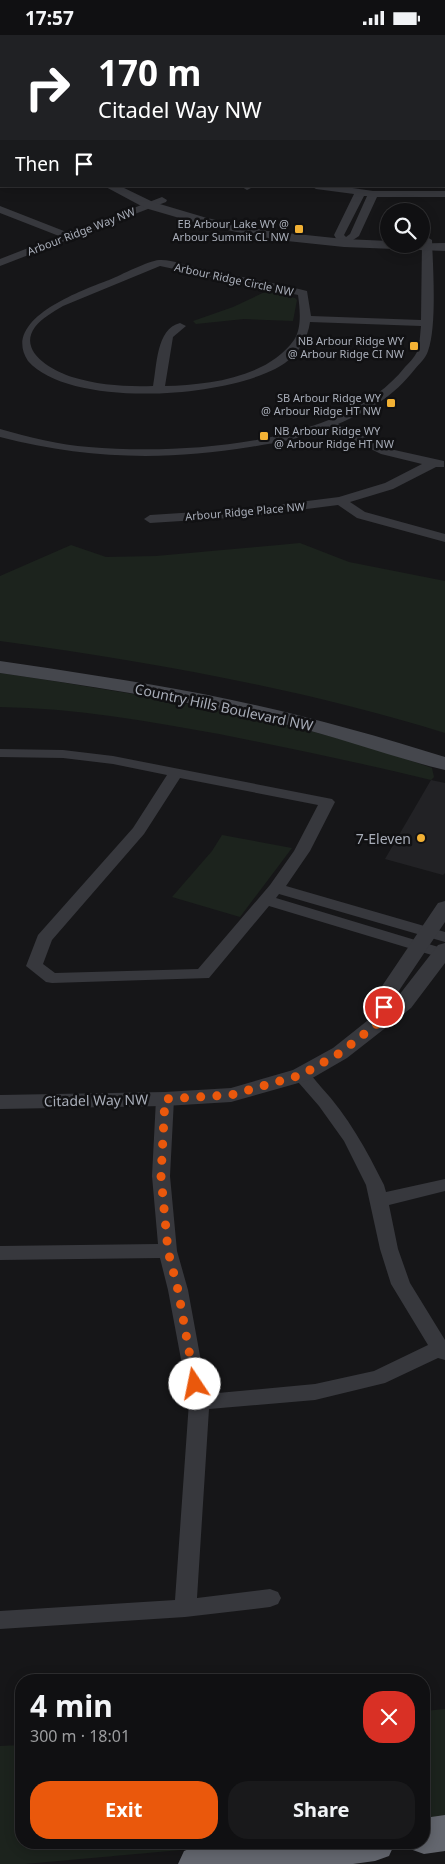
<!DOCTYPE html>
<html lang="en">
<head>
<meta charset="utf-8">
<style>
	:root { --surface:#101012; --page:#19191b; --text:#f1f3f6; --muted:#9c9d9f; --line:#303032; --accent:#ea580c }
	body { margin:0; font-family:"Noto Sans",sans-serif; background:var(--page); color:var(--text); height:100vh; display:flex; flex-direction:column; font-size:19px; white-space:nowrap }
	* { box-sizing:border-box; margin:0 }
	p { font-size:16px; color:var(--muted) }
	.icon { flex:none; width:28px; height:28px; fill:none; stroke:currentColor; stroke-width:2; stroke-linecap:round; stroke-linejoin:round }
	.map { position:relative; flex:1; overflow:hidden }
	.drawer { position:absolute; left:15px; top:1639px; width:415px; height:175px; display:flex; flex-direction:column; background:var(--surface); border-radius:20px; box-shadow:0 2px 12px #0003,0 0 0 1px var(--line) }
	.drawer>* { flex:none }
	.top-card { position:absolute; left:0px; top:0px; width:445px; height:152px; box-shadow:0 2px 12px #0003,0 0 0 1px var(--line); background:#202124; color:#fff; overflow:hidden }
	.tools { position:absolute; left:380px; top:168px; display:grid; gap:10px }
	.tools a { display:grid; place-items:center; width:50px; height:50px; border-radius:50%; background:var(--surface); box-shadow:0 2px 12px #0003,0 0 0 1px var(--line); font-size:25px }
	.pin { position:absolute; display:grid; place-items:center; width:42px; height:42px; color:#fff; margin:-21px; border:2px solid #fff; border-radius:50%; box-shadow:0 1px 5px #0007 }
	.me { position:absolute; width:55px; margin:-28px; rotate:349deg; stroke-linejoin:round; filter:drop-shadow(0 0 4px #0008) }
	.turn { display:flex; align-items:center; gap:18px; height:105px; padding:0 15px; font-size:22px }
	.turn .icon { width:65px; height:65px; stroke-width:2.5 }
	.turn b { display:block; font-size:35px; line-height:42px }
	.then { display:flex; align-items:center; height:48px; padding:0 15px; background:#0003; gap:10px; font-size:19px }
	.round { display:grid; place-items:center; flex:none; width:52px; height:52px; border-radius:20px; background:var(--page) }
	.headline { display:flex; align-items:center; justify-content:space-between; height:85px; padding:0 15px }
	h1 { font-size:30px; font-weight:700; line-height:38px }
	.button { display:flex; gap:10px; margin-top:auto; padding:10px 15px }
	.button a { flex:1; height:58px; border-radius:20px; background:var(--accent); color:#fff; font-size:20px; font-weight:700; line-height:58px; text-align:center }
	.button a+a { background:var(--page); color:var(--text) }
	.status { display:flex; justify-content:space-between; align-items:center; height:35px; padding:0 25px; background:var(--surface); direction:ltr }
	.status svg { height:14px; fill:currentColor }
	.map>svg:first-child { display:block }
	.built { fill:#222225 }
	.green { fill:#1c231d }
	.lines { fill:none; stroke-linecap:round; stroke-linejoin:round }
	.minor { fill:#37383d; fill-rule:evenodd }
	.tertiary { fill:#37383d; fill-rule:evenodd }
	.secondary { fill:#45474d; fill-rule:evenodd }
	.motorway { fill:#63666e; fill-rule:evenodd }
	.route { stroke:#ea580c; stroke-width:9; stroke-dasharray:0 16.2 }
	.poi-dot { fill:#f2b134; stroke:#111113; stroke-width:2 }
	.labels { text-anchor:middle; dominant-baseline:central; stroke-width:5; stroke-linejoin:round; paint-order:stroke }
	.far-poi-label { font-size:11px; fill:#a8adb8; stroke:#111113; text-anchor:end }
	.far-street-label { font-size:11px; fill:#a8adb8; stroke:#111113 }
	.street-label { font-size:14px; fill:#a8adb8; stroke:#111113 }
	.poi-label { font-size:14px; fill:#a8adb8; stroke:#111113; text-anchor:end }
</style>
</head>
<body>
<div class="status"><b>17:57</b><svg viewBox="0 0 49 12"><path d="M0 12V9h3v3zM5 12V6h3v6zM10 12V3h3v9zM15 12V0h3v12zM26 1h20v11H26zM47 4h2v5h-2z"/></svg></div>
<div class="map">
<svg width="445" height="1829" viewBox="0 0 445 1829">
	<rect width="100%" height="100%" fill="#161618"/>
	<path class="built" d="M431,745L445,748V838L443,840L385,824Z"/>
	<path class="green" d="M267,256L295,263L297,265L293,286L244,284L196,289L193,286L233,272Z
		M300,508L349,527L445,546V698C300,653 151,627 0,606V541L71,510L106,522L156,521Z
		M0,638C146,660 292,683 432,733L434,742L431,745C361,728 290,713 219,699C147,686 74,673 0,672Z
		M222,800L292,813L240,882L172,862L212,816Z
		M445,1674V1788L424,1790V1676Z
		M21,1710V1808H258L25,1829H0V1711Z"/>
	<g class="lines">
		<path class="minor" d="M444,132H445V139H444Z
			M255,151L247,155L242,152L243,151Z
			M311,151H339L373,156H445V162H377L359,201L344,211L340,210L334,200L354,159L316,154ZM364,161H367L350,199L346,202L344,200Z
			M162,162L167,165L166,167L0,231V224L59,201L0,178V171L69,198Z
			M427,202L432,205C433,233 437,291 428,316C426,323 419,329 415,334C393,362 370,375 338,389L390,414L444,426V432H436L393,454L350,467L365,477L445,499V507L357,483L338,470L244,482L150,488L144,484L150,480L244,474L339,462L385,448L422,429L381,419L328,393C304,403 276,408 250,412C165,426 84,424 0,402V394C29,402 59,410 89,412C182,420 343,411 405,332C409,328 414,323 417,317C420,310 420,299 421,291L310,287C308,303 298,319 285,328C235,363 71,375 28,326C0,284 83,255 109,245C121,240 148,226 159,225C171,224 187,231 199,233C235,241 271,247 307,256L311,281L421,285L422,205ZM160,231L298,260C300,274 302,293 294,305C267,343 207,350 165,351L173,302L186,291L180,288C156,294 157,331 153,351C126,352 98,350 72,342C53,336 17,317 35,292C42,283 53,277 63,271Z
			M0,714L63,715L113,721L332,764L335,767L310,816L286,851L445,897V907L279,859L276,863L445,914V924L269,871L209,943L52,948L46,947L26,931L38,900L133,793L167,740L113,729L63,723L0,722ZM180,743L318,770L294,816L270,850L198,934L55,938L43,929L52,905L144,799Z
			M301,1034C310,1037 315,1045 321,1052C348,1081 366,1114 384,1150L386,1157L445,1144V1156L389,1170L398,1214L410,1248L445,1305V1325L438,1323L385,1348L315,1365L209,1374L197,1563L270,1554L278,1557L281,1563L278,1569L270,1572L185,1582L0,1594V1576L175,1565L189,1367L168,1255L160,1223L0,1225V1211L158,1209L152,1141L156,1064L159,1060L165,1058L171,1060L174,1064L170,1141L177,1216L188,1255L207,1359L315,1349L374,1336L428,1310L391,1249L380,1214L366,1150L344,1106L319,1071L292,1040L295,1036Z"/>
		<path class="tertiary" d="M0,58H1V64H0Z
			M0,73H1V81H0Z
			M104,151H120L153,167L207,183L268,196L344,204L389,206V209L445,208V216L344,212L268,204L200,189L145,173Z
			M445,866V887L396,960V964L438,910L445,908V928L411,973L347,1023L309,1045L231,1067L165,1071L0,1074V1060L165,1057L231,1053L293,1035L333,1013L372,982L376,960L438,868Z"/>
		<path class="secondary" d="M444,27H445V35H444Z
			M0,127H1V135H0Z
			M0,626C68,636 135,646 203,659C285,675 365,697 445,722V735C391,722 339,702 284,689C191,666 95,652 0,638Z"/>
		<path class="motorway" d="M445,1780V1816L424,1819L410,1814L407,1808H424V1783Z
			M223,1808H395L389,1821L375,1826L353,1829H178L184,1816L198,1810Z"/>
	</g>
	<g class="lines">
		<path class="route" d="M195,1349L178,1255L168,1216L161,1141L165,1064L231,1060L301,1040L340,1018L382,985L384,972"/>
	</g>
	<g class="poi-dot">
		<rect x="294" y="189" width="10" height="10" rx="2.5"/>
		<rect x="409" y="306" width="10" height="10" rx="2.5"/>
		<rect x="386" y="363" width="10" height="10" rx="2.5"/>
		<rect x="259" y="396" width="10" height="10" rx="2.5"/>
		<circle cx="421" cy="803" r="5"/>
	</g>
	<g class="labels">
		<g class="far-poi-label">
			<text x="289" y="188">EB Arbour Lake WY @<tspan x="289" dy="13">Arbour Summit CL NW</tspan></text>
			<text x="404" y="305">NB Arbour Ridge WY<tspan x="404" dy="13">@ Arbour Ridge CI NW</tspan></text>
			<text x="381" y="362">SB Arbour Ridge WY<tspan x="381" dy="13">@ Arbour Ridge HT NW</tspan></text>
			<text x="274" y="395" text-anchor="start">NB Arbour Ridge WY<tspan x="274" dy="13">@ Arbour Ridge HT NW</tspan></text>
		</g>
		<g class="far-street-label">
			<text transform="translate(81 196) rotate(-21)">Arbour Ridge Way NW</text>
			<text transform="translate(234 244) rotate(12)">Arbour Ridge Circle NW</text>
			<text transform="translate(245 476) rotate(-5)">Arbour Ridge Place NW</text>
		</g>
		<g class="street-label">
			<text transform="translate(224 672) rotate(12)">Country Hills Boulevard NW</text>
			<text transform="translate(96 1065) rotate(-1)">Citadel Way NW</text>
		</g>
		<g class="poi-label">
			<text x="411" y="803">7-Eleven</text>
		</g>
	</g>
</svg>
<div class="tools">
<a><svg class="icon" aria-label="search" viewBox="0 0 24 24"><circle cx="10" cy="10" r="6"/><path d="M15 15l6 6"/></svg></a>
</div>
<div class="pin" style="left:384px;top:972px;background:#d93025"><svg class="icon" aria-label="arrive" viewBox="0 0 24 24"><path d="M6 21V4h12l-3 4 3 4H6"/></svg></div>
<svg class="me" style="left:195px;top:1349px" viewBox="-20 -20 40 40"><circle r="19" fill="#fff"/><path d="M0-13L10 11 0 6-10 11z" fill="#ea580c"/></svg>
<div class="top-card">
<div class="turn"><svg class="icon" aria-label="right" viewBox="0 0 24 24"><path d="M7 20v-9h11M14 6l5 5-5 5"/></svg><div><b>170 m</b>Citadel Way NW</div></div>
<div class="then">Then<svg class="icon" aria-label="arrive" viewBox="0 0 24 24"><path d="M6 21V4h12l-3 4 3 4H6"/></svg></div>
</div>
<section class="drawer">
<div class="headline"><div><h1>4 min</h1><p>300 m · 18:01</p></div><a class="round" style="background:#d93025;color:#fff"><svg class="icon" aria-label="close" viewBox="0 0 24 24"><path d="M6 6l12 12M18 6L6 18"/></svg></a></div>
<div class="button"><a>Exit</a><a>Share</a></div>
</section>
</div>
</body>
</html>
